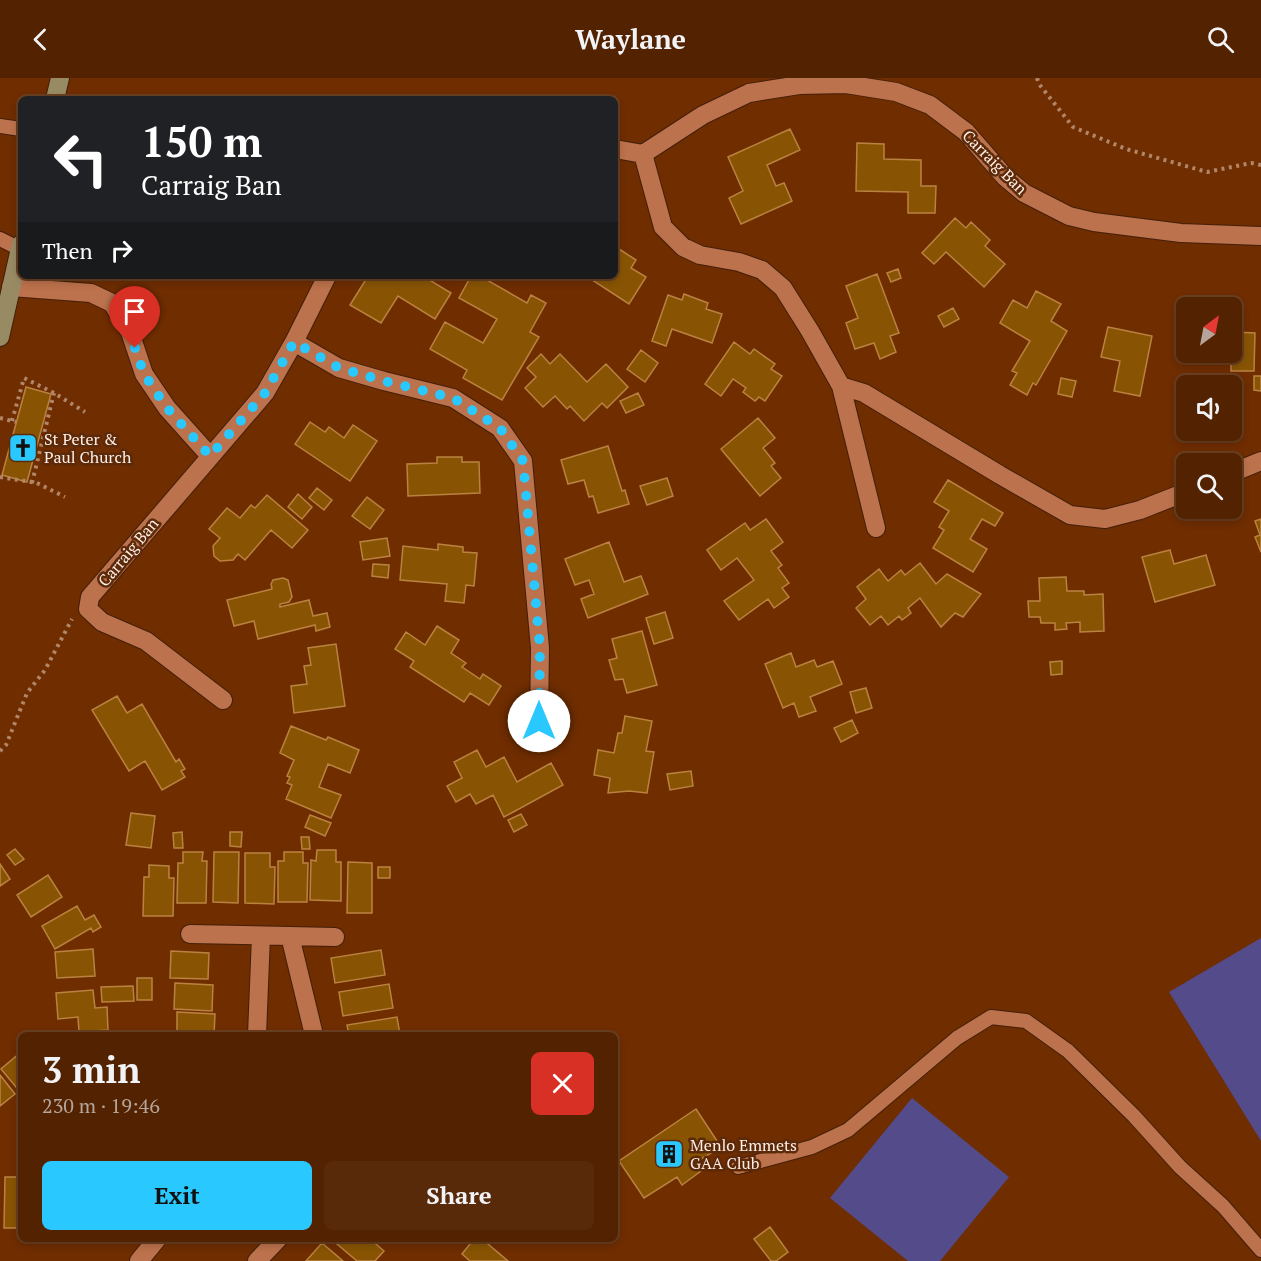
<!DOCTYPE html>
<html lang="en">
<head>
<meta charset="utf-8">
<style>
	:root { --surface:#532200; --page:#592a0a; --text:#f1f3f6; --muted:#b5a499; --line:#693f22; --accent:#29c8ff }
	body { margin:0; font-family:"PT Serif",serif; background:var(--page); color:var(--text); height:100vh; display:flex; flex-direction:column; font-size:22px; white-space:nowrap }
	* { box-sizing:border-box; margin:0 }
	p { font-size:20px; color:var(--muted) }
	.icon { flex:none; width:33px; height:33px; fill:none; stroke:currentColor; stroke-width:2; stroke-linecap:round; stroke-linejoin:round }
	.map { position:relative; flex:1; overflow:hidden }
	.drawer { position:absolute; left:18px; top:954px; width:600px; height:210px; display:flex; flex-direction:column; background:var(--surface); border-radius:9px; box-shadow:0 3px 9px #0003,0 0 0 2px var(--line) }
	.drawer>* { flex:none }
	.hud { position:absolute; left:18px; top:18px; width:600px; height:183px; border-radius:9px; box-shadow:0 3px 9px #0003,0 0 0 2px var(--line); background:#202124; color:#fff; overflow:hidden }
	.needle { width:39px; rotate:32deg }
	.tools { position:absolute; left:1176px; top:219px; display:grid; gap:12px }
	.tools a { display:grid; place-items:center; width:66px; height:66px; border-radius:9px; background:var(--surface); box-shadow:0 3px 9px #0003,0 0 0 2px var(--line); font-size:30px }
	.pin { position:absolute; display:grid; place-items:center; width:51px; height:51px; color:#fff; margin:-62px -26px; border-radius:50% 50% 50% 0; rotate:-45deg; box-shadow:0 0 6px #0007 }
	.pin .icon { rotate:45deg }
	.me { position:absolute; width:66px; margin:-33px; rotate:0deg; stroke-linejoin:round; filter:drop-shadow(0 0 4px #0008) }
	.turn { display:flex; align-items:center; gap:21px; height:126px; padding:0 24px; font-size:27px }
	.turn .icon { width:78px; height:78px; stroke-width:2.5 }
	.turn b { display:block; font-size:42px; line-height:51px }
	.then { display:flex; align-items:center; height:57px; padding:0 24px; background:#0003; gap:12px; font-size:22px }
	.round { display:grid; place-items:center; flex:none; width:63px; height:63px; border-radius:9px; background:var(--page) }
	.overview { display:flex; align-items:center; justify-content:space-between; height:102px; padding:0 24px }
	h1 { font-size:36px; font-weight:700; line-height:45px }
	.action { display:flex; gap:12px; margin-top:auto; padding:12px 24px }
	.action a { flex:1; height:69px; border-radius:9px; background:var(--accent); color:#111; font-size:24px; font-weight:700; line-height:69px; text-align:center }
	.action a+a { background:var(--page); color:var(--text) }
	header { display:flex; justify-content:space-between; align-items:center; height:78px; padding:0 24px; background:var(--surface); font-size:27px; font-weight:700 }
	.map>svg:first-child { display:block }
	.green { fill:#544b8b }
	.building { fill:#885404; stroke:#ba8241; stroke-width:1.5 }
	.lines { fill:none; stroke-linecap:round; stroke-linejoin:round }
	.lane-casing { stroke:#431f0a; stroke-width:16 }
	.street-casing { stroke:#431f0a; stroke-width:20 }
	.secondary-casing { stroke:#431f0a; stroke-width:20 }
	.path { stroke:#b18669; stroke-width:4; stroke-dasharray:3 4.5; stroke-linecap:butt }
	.lane { stroke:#bc724c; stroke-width:14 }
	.street { stroke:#bc724c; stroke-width:18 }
	.secondary { stroke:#988b64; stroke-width:18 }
	.route { stroke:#29c8ff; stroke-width:10; stroke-dasharray:0 18 }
	.labels { text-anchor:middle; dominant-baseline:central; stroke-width:5; stroke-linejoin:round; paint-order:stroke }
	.street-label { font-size:16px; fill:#feeee5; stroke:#5c2909 }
	.poi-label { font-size:16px; fill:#feeee5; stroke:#5c2909; text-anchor:start }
</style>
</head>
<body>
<header><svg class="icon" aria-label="back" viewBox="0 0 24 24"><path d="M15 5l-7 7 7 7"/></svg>Waylane<svg class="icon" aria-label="search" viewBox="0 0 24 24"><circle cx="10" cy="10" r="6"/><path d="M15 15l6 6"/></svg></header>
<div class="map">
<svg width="1261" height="1183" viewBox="0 0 1261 1183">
	<rect width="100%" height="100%" fill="#6f2d00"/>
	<path class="green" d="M1261,860V1063L1169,914Z
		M912,1020L1009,1099L940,1183H908L830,1120Z"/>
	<path class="building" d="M790,51L800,72L767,87L776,108L784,105L792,123L741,146L729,120L743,113L728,79Z
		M857,65L884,66V81L921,82V108H936L935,135H908V114L856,113Z
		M955,140L966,150L971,144L990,162L985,168L1005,186L984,209L946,174L934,186L922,175Z
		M616,169L636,182L631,190L646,199L629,226L586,198H615Z
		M898,191L901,200L891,204L887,195Z
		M877,196L899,255L890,258L896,274L880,281L874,265L855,271L846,245L858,240L846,208Z
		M368,198H423L451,215L435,241L398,218L381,245L350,227Z
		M471,198H480L527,225L531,217L546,225L530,254L539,259L502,322L463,300L467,292L430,271L445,244L483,265L497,241L459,220Z
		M1036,213L1061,226L1051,243L1067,253L1036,307L1033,305L1027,317L1010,307L1017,295L1012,293L1030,263L1000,245L1013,222L1027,230Z
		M684,216L708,225L706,231L722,236L712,265L672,251L666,268L652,263L668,217L682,222Z
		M953,230L959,241L944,249L938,238Z
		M1108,249L1152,258L1140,318L1114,313L1120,283L1101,279Z
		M1232,251H1236V254L1255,255L1254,293H1231V283L1192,282V274H1232Z
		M734,264L750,276L754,271L775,286L771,291L782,298L765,323L759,319L755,323L743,314L746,310L733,301L721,318L705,306Z
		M641,272L658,285L645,304L627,291Z
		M541,276L550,286L560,276L587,304L606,286L628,309L607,330L602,325L584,343L570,328L567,331L555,318L543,329L525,310L536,299L527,290Z
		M1254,298H1261V313L1254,312Z
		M1061,300L1076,303L1072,319L1058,316Z
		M26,309L51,316L27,404L2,397Z
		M638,315L644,327L626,335L620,323Z
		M758,340L775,360L763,370L775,385L771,388L781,400L760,418L721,371Z
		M310,344L325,354L329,349L344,360L353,347L377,363L350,403L295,366Z
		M608,368L622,413L625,412L629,426L598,435L593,418L589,419L584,402L568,406L561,382Z
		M437,379H462V384H479L480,415L408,418L407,386L437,385Z
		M667,400L673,418L647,427L640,408Z
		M948,402L1003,435L995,448L982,441L970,461L987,471L973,494L933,470L944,452L939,449L949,433L934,424Z
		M317,410L332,422L324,432L309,420Z
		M298,416L312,429L302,441L288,429Z
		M267,417L308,452L292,470L271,452L245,482L238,476L233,482L220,483L214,478L213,468L220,460L209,451L227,430L240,440L251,427L255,430Z
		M367,419L384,432L370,451L352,438Z
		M766,441L783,464L771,473L782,487L778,490L789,505L782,510L789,519L774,530L768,521L739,542L724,523L754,502L737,480L721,492L707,472L745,445L750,452Z
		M1261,441V474L1255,459L1260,457L1255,443Z
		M387,460L390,478L363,482L360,464Z
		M609,464L624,504L641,498L648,516L588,540L581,521L594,516L589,502L575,507L565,481Z
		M438,466L463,469V474L477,475L474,508L466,507L464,525L445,523L447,506L400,502L403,468L438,472Z
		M1170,472L1174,486L1206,477L1215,507L1155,524L1142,479Z
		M920,485L936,506L947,496L981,516L963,539L955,535L941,549L920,520L908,530L911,535L902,542L899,538L888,547L881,538L870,547L856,530L866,521L857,509L879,491L888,503L901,492L905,497Z
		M373,486L389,487L388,500L372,498Z
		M1066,499L1067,513H1084V517L1103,516L1104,553L1080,554V544L1066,545L1067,551L1055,552V545H1041L1040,539H1029L1028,523H1040L1039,500Z
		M283,500L288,502L292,519L289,524L280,526V529L309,522L313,538L327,535L330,549L316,553L315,547L258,561L254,543L234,548L227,522L272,511L271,506L273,502Z
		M665,534L673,560L654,566L646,540Z
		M437,548L459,562L451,575L466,585L462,589L480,601L483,596L501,608L489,627L470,615L464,624L410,589L414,583L395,571L406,554L425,567Z
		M642,553L657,607L627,615L623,601L615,602L609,582L617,580L612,561Z
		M336,566L345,628L294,635L291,608L307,606L304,588L311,587L308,570Z
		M791,575L796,589L814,582L817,589L833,583L842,606L810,619L816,633L799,639L794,625L783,630L765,586Z
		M1062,583V596L1051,597L1050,584Z
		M866,610L872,630L856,635L850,614Z
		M117,618L127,635L142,626L176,684L179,681L185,691L181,693L185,699L162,712L145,683L129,693L92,632Z
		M625,638L652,643L646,673L654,674L647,715L629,713L608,715L610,700L594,697L598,672L614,675L618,655H622Z
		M852,642L858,655L841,664L834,650Z
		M291,648L326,662L328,659L359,672L350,695L328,686L319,709L341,717L331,740L286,721L292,707L287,705L290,699L287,698L294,682L280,675Z
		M477,672L486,689L504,679L517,704L551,685L563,707L504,739L493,717L476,726L470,716L456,724L447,708L462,700L454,684Z
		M691,693L693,708L670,712L667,696Z
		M131,735L155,738L151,770L126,767Z
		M521,736L527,747L514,754L508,742Z
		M310,737L331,745L325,758L305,749Z
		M182,754L183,770H174L173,755Z
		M230,754H242L241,769L230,768Z
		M301,759H309L310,771H302Z
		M15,771L24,781L15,787L7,777Z
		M317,772H336V784H341V823L310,822L311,782L316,783Z
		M183,774H203L202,783H207L206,825H177L178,785H183Z
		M214,774H239L238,825L213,824Z
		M284,774H303V785H308L307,824H278V783H284Z
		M245,775H270V789H275L274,826L245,825Z
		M348,784L372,785V835H347Z
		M0,786L10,801L0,808Z
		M149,787L169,788V800H174L173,838H143L144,799H149Z
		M378,789H390V800H378Z
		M48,797L62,819L31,839L17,817Z
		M77,828L85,842L94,837L101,849L93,854L91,850L55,871L42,848Z
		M93,871L95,898L57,900L55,874Z
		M381,872L385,897L335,905L331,880Z
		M171,873L209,875L208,901L170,900Z
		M137,900H152V922H137Z
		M175,905L213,907L212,933L174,931Z
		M389,906L393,930L343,938L339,914Z
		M133,908L134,923L102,924L101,909Z
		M93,912L95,930L107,929L108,952L79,954L78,939L58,941L56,915Z
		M177,934L215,936L214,957H177Z
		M397,939L400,957H349L347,947Z
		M21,974V1015L1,991Z
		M0,997L15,1016L0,1028Z
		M696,1031L721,1069L696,1084L701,1093L682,1107L677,1099L644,1120L619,1083Z
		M5,1099H21V1150H4Z
		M770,1149L788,1174L776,1183H771L754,1161Z
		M331,1161H370L384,1173L375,1183H357Z
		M474,1161H482L508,1183H470L462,1176Z
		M322,1165L343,1183H306Z"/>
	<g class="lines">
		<g class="lane-casing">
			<path id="lane" d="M0,48L21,51
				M0,161L20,171
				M738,1089L812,1069L848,1052L957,960L991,939L1026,943L1068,973L1134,1038L1180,1089L1223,1128L1261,1172"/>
		</g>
		<g class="street-casing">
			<path id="street" d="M615,71L643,76L703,37L749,15L799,7L846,6L896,14L930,27L966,54L1005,99L1024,115L1069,138L1094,144L1181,155L1261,158
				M643,76L663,149L683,169L700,177L739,184L762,192L783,210L810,253L841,308L864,315L1000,397L1070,437L1105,441L1140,432L1186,414
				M11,209L91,215L112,225L130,254L144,296L167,330L210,378
				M294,264L339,290L384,303L453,320L500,350L523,383L540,570L539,643
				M841,308L876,450
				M1232,395L1261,383
				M223,622L146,563L102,544L88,531L90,519L265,315L294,264L327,198
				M190,856L335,859
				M290,858L314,957
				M257,957L261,858
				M139,1183L157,1161
				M257,1183L278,1161"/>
		</g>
		<g class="secondary-casing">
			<path id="secondary" d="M55,21L60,0
				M0,259L21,166"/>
		</g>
		<path class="path" d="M1037,0L1039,6L1073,49L1126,71L1207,94L1251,85L1261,87
			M0,340L16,344
			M12,343L24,300L54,315L85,334
			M0,399L37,405L65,419
			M32,405L54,315
			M0,673L6,667L27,615L45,592L72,541"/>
		<use href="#lane" class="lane"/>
		<use href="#street" class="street"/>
		<use href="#secondary" class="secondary"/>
	</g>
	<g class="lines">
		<path class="route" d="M135,270L144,296L167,330L210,378L265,315L294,264L339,290L384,303L453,320L500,350L523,383L540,570L539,643"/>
	</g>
	<defs>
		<g id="church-square" transform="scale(1.5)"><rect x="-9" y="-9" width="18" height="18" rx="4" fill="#29c8ff" stroke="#5c2909"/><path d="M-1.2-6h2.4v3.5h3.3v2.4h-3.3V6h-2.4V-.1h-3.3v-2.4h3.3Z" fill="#111"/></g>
		<g id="building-square" transform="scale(1.5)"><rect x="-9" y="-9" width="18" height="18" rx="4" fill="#29c8ff" stroke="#5c2909"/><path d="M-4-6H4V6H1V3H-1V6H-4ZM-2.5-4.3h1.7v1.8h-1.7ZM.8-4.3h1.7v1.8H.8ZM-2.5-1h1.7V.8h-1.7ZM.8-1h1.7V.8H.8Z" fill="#111"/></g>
	</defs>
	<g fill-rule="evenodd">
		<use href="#church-square" x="23" y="370"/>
		<use href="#building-square" x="669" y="1076"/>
	</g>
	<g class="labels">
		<g class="street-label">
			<text transform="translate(995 84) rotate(45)">Carraig Ban</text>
			<text transform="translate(128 474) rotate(-50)">Carraig Ban</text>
		</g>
		<g class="poi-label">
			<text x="44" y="361">St Peter &amp;<tspan x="44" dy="18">Paul Church</tspan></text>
			<text x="690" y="1067">Menlo Emmets<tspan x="690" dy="18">GAA Club</tspan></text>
		</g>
	</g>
</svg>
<div class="tools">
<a><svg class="needle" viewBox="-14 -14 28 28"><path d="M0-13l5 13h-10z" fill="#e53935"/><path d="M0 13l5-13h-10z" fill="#b5a499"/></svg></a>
<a><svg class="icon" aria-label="sound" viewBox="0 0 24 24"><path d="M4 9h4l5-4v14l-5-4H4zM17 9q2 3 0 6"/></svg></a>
<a><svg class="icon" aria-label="search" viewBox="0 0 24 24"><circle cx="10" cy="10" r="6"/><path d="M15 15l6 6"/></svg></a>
</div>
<div class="pin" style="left:135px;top:270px;background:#d93025"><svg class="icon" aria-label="arrive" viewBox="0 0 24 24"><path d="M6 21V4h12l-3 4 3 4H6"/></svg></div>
<svg class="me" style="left:539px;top:643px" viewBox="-20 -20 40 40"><circle r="19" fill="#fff"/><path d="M0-13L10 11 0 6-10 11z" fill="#29c8ff"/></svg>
<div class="hud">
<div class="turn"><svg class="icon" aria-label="left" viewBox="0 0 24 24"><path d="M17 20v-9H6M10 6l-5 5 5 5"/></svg><div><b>150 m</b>Carraig Ban</div></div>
<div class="then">Then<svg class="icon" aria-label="right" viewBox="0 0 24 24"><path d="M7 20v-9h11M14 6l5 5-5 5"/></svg></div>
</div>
<section class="drawer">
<div class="overview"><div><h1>3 min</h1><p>230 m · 19:46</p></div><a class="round" style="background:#d93025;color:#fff"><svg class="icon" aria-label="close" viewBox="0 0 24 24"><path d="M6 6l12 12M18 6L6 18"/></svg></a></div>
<div class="action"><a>Exit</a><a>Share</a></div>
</section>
</div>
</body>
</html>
